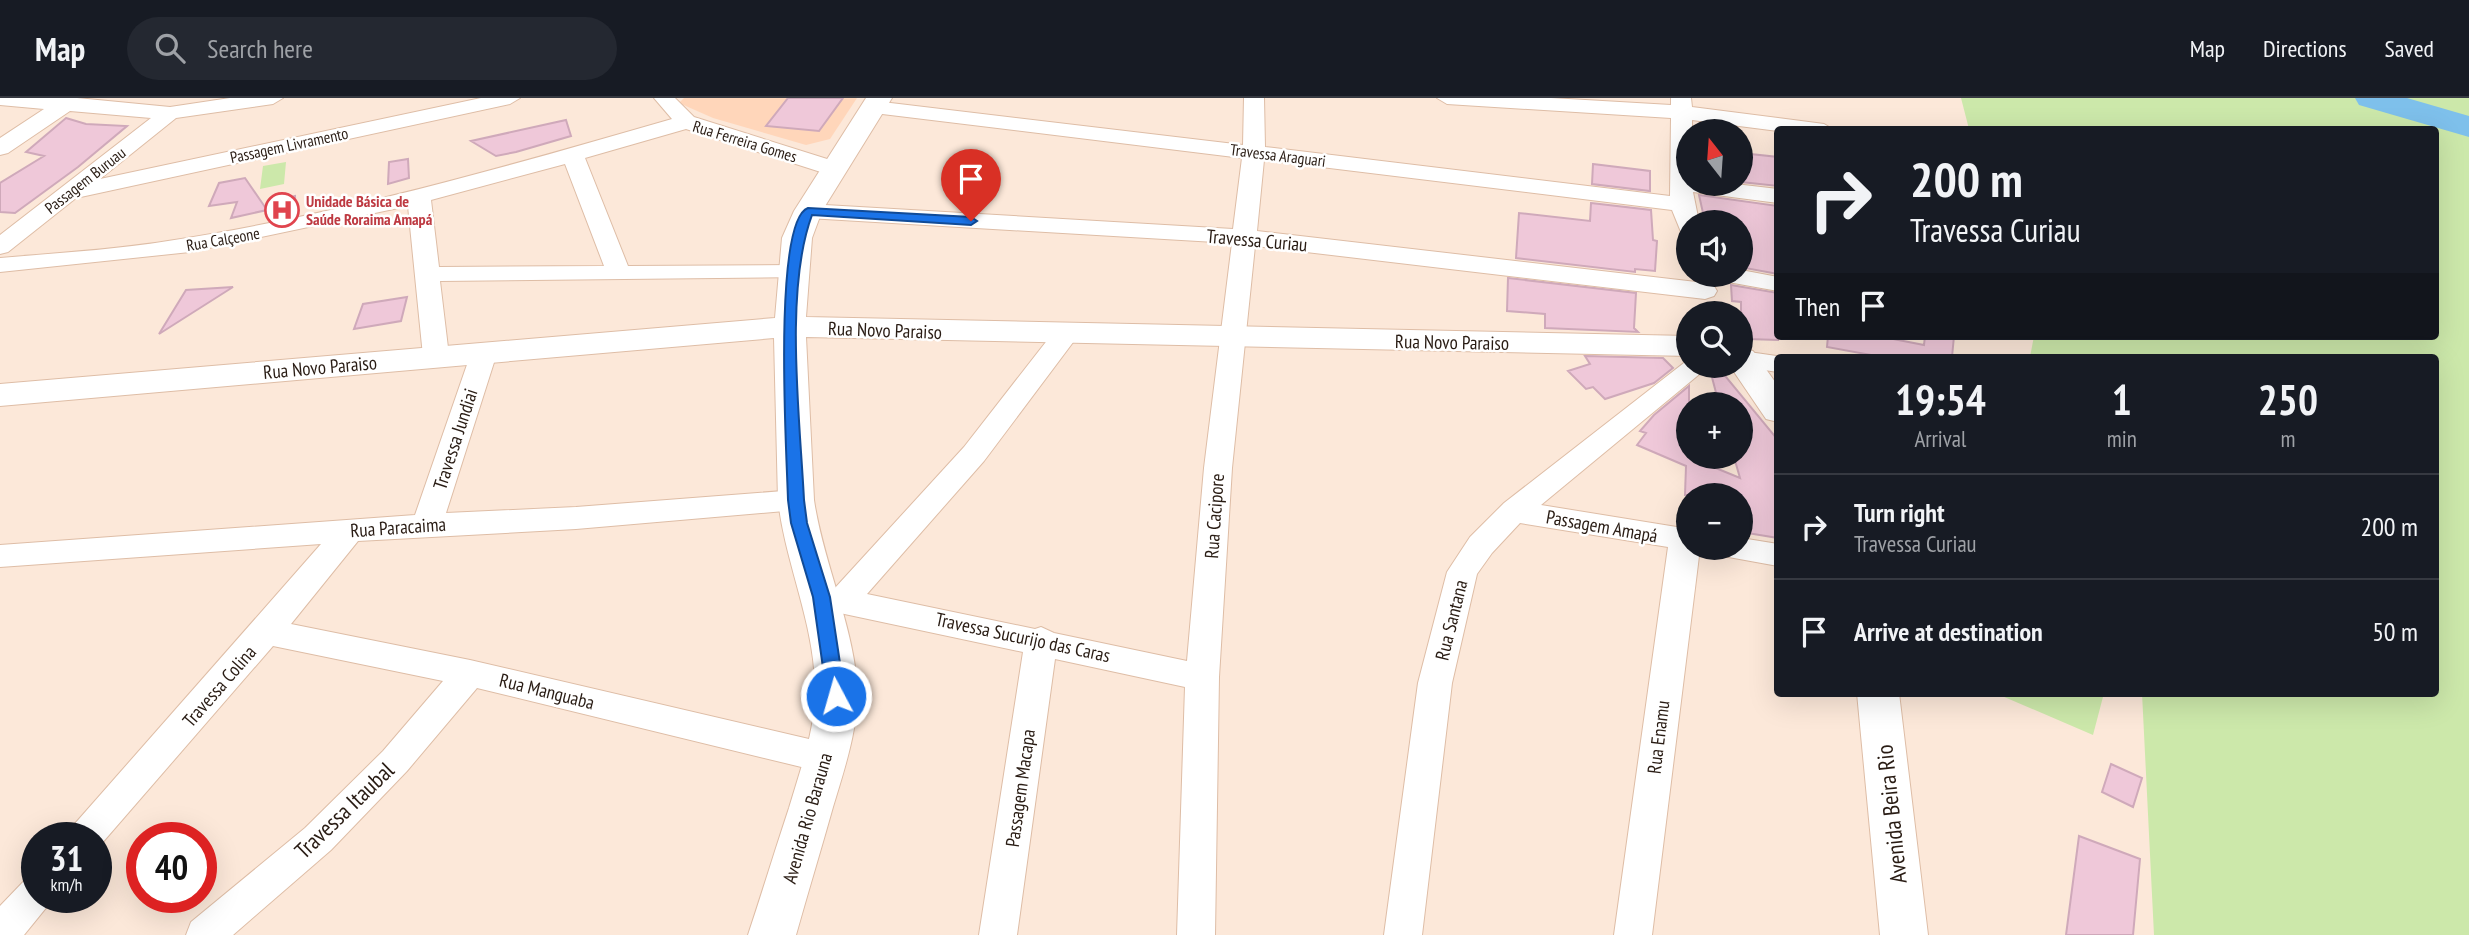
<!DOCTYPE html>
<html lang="en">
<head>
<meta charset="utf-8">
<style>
	:root { --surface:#171b24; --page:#242831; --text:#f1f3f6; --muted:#9ea1a6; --line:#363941 }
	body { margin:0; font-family:"PT Sans Narrow",sans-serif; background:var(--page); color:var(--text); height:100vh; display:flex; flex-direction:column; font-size:26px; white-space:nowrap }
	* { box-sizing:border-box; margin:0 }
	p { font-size:23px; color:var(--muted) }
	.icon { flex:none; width:38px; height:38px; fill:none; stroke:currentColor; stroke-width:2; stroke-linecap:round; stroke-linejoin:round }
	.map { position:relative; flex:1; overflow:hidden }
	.sheet { position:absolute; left:1774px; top:256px; width:665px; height:343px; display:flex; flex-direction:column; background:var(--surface); border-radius:7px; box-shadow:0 7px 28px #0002 }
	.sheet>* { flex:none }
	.top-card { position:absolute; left:1774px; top:28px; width:665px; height:214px; border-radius:7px; box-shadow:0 7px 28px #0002; background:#171b24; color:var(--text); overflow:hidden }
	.needle { width:46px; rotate:343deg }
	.controls { position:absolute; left:1676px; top:21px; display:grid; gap:14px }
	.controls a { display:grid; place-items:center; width:77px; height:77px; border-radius:50%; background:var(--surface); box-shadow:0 7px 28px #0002; font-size:35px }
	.speed { position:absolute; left:21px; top:724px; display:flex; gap:14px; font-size:35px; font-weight:700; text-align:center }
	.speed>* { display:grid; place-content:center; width:91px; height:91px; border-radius:50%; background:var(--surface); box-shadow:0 7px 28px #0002; line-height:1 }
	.speed small { font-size:18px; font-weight:400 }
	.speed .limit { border:10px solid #d22; background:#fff; color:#111 }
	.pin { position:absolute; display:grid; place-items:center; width:60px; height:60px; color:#fff; margin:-72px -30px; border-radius:50% 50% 50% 0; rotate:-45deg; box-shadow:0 0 7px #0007 }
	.pin .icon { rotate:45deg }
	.me { position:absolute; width:77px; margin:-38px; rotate:354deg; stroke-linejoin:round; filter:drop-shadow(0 0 5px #0008) }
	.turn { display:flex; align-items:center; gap:24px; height:147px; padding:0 21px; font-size:32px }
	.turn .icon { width:91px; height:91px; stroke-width:2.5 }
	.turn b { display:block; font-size:49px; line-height:60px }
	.then { display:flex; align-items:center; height:66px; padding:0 21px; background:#0003; gap:14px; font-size:26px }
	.eta { display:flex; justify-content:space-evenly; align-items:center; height:119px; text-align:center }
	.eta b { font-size:42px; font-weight:600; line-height:49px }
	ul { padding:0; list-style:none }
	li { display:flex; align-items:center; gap:21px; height:105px; padding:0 21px; border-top:2px solid var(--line) }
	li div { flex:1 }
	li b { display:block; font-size:26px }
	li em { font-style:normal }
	header { display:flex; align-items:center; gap:42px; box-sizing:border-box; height:98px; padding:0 35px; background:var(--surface); border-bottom:2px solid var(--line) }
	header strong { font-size:33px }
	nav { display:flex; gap:38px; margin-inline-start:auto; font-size:24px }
	.search { width:490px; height:63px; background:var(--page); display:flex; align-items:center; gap:18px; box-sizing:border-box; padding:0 24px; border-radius:38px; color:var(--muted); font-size:26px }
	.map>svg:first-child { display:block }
	.built { fill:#ffd6ba }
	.green { fill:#cce8aa }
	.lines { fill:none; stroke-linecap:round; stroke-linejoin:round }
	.river { fill:#7ec0eb; fill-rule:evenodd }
	.building { fill:#efc8d9; stroke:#cfa9ba; stroke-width:2 }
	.minor-casing { stroke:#debda6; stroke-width:2 }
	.tertiary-casing { stroke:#debda6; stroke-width:2 }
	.minor { fill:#fff; fill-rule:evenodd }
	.tertiary { fill:#fff; fill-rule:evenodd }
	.route { fill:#1a73e8; stroke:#114b97; stroke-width:2 }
	.labels { text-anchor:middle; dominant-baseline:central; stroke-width:5; stroke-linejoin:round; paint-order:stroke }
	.far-street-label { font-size:16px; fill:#291c14; stroke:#fff }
	.far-health-label { font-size:16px; font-weight:bold; fill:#be3a42; stroke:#fff; text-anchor:start }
	.street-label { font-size:19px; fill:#291c14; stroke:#fff }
	.near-street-label { font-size:23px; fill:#291c14; stroke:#fff }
</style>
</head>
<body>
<header>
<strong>Map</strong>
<div class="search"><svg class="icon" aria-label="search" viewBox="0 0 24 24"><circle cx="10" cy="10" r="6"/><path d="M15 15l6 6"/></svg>Search here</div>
<nav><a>Map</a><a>Directions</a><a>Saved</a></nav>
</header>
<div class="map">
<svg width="2469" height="837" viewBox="0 0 2469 837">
	<rect width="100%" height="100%" fill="#fce8d9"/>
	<path class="built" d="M684,0H857L830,41L806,47L713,20L679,5Z"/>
	<path class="green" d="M1961,0H2469V837H2154L2142,595H2436V259H2030L2034,238H2436V32L1969,31Z
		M286,64L284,86L260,91L263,68Z
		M1995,595H2104L2093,637Z"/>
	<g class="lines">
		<path class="river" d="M2355,0H2407L2469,18V39L2359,7Z"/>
	</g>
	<path class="building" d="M788,0H843L819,33L766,28Z
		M66,20L86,26L127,28L78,69L15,115L0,114V85L44,58L26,54Z
		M566,22L571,38L516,54L496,58L471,43Z
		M1741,55L1778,59V88L1741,84Z
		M408,61L409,80L388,86L389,64Z
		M1593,66L1650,73V93L1592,86Z
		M245,80L267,112L231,120L237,104L209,108L219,85Z
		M1699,97L1778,108V176L1745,170L1741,153V124H1705Z
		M295,98L296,117L269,122V104Z
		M1591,105L1651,112L1653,142L1657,143L1655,173L1635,171V174L1516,160L1519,115L1590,123Z
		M1508,180L1636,195L1634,230L1638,234L1545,230V216L1507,213Z
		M1731,187L1778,195V242L1748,241L1741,225V204L1732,203Z
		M233,189L159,236L186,192Z
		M407,199L401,223L354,231L363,206Z
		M1828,238H1878L1924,247L1925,238H1954L1952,259H1882L1827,249Z
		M1585,258L1663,260L1673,270L1654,285L1605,301L1593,289L1586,291L1568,273L1590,266Z
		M1709,268H1717L1778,342V440L1741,434V397H1685L1686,368L1637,347L1646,335L1640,333L1654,317L1689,288V359L1740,380L1734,359H1741V306H1719Z
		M2111,666L2142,680L2133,709L2102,694Z
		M2079,738L2140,761L2133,837H2066Z"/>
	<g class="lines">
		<g class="minor-casing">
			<path id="minor" d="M0,0H77L170,9L230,0H283L273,6L176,20L100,81L481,0H520L510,6L76,100L8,154L0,156V137L151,20L70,13L8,55L0,57V40L44,11L0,7Z
				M654,0H675L694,19L843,66L846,71L843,76H827L686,31L585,60L628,168L794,167L803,169L806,174L803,179L440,183L449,258L445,264L436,266L427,264L423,258L408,108L190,154L0,174V160C56,155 113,152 168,143C339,117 506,69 672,21ZM565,66L604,168L439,169L431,102Z
				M1244,0H1264L1265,49L1670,98L1671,20L1447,6L1437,0H1551L1671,7V0H1691L1692,9L1824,26L1834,32L1778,33L1692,22V33H1689V86H1735L1778,91V105L1693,94L1699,124H1689V136L1681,134L1672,112L1264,62L1257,133L1705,185L1714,188L1717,193L1714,198L1705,201L1255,148L1232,370L1219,579L1215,837H1177L1185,589L1055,561L1017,837H979L1023,554L821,511L810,507L805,499L810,491L821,487L835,490L964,349L1056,231H1074L1078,237L1074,243L984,363L867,496L1035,531L1041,529L1054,535L1187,563L1204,370L1232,145L808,120L800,118L796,113L800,108L808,106L1233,131L1242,60L874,15L864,9L874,3L1243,47Z
				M1741,172L1778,179V193L1717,182L1714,177H1741Z
				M484,247L493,249L497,255L446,415L576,409L796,392L806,395L811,402L806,409L796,412L576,431L358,443L291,526L470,562L826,645L838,650L843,660L838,670L826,675L477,590L407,673L331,752L233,837H186L191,824L305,730L383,653L443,583L273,548L96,752V740H67L72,729L321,446L0,469V447L415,417L471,255L475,249Z
				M1742,253L1784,259H1778V274L1736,268H1741Z
				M1689,261V268H1706L1702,274L1541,407L1689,431V450H1700L1652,837H1614L1668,449L1520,425L1492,455L1477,476L1452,585L1422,837H1384L1418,585L1447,474L1470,439L1504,405Z
				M1741,440L1778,446V468L1723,458L1719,450H1741Z
				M37,778V800H54L24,837H0V808L24,783Z"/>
		</g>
		<g class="tertiary-casing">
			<path id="tertiary" d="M866,0H892L822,113L812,140L806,219L1689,238V258L806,239L814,402C823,463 851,521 857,584C860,626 845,669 833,709C821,752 808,794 796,837H748C762,795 775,752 789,710C801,669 817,628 815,585C813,522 785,464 778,402L774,240L0,308V286L775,220L782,140L794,113Z
				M1741,250L1753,253L1778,288V324L1766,321L1730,268H1741Z
				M1857,595H1899L1928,837H1880Z"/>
		</g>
		<use href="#minor" class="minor"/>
		<use href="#tertiary" class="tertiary"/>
	</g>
	<path class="route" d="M808,110L971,119L977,123L971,127L812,117C784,192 800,321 804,402L807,425L830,499L845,598L836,605L827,598L813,499L791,425L788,402C787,361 772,123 808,110Z"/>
	<defs>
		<g id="hospital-ring" transform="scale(1.75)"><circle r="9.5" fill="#fff" stroke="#e0444e" stroke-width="1.5"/><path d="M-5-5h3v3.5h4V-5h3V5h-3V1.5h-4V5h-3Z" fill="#e0444e"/></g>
	</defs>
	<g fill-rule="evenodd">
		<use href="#hospital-ring" x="282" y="112"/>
	</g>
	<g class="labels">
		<g class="far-street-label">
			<text transform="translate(745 43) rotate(17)">Rua Ferreira Gomes</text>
			<text transform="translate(289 47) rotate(-12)">Passagem Livramento</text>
			<text transform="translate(1278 57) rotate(7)">Travessa Araguari</text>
			<text transform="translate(85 82) rotate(-38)">Passagem Buruau</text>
			<text transform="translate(223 141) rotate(-10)">Rua Calçeone</text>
		</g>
		<g class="far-health-label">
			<text x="306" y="103">Unidade Básica de<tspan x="306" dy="18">Saúde Roraima Amapá</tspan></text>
		</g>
		<g class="street-label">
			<text transform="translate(1257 142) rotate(5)">Travessa Curiau</text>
			<text transform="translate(885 232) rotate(2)">Rua Novo Paraiso</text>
			<text transform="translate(1452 244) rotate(1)">Rua Novo Paraiso</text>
			<text transform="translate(320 269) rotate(-5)">Rua Novo Paraiso</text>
			<text transform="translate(455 341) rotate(-72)">Travessa Jundiai</text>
			<text transform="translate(1214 418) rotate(-86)">Rua Cacipore</text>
			<text transform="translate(1602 428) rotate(10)">Passagem Amapá</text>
			<text transform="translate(398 429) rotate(-4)">Rua Paracaima</text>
			<text transform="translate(1451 522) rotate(-76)">Rua Santana</text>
			<text transform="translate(1023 539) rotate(12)">Travessa Sucurijo das Caras</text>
			<text transform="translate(219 588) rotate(-49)">Travessa Colina</text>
			<text transform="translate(547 593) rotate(14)">Rua Manguaba</text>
			<text transform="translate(1658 639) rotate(-83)">Rua Enamu</text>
			<text transform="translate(1020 690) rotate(-82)">Passagem Macapa</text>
			<text transform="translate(807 720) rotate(-74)">Avenida Rio Barauna</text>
		</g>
		<g class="near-street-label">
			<text transform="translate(344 712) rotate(-44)">Travessa Itaubal</text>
			<text transform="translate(1891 716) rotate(-96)">Avenida Beira Rio</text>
		</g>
	</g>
</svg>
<div class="controls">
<a><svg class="needle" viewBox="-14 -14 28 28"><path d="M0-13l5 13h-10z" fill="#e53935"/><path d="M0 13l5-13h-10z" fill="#9ea1a6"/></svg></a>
<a><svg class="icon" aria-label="sound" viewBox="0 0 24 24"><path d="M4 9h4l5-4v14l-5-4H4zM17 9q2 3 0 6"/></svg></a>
<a><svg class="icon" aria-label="search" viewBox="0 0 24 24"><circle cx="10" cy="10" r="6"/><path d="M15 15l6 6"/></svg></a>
<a>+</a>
<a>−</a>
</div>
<div class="speed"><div>31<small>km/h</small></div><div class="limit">40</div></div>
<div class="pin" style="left:971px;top:123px;background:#d93025"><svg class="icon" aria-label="arrive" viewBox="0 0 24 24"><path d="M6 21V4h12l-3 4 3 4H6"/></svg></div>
<svg class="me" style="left:836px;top:598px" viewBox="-20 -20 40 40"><circle r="17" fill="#1a73e8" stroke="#fff" stroke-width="3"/><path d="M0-11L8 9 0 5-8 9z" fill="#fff"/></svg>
<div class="top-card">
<div class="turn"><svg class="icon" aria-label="right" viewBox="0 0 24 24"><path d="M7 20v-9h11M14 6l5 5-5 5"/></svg><div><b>200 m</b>Travessa Curiau</div></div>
<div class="then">Then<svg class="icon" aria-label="arrive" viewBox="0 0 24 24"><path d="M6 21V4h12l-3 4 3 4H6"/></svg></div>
</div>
<section class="sheet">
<div class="eta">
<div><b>19:54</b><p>Arrival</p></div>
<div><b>1</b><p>min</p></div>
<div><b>250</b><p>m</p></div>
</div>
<ul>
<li><svg class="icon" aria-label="right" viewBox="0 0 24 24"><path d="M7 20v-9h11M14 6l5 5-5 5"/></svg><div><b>Turn right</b><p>Travessa Curiau</p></div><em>200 m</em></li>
<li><svg class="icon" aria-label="arrive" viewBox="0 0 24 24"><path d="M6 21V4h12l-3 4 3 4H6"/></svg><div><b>Arrive at destination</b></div><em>50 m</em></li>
</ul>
</section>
</div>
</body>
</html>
